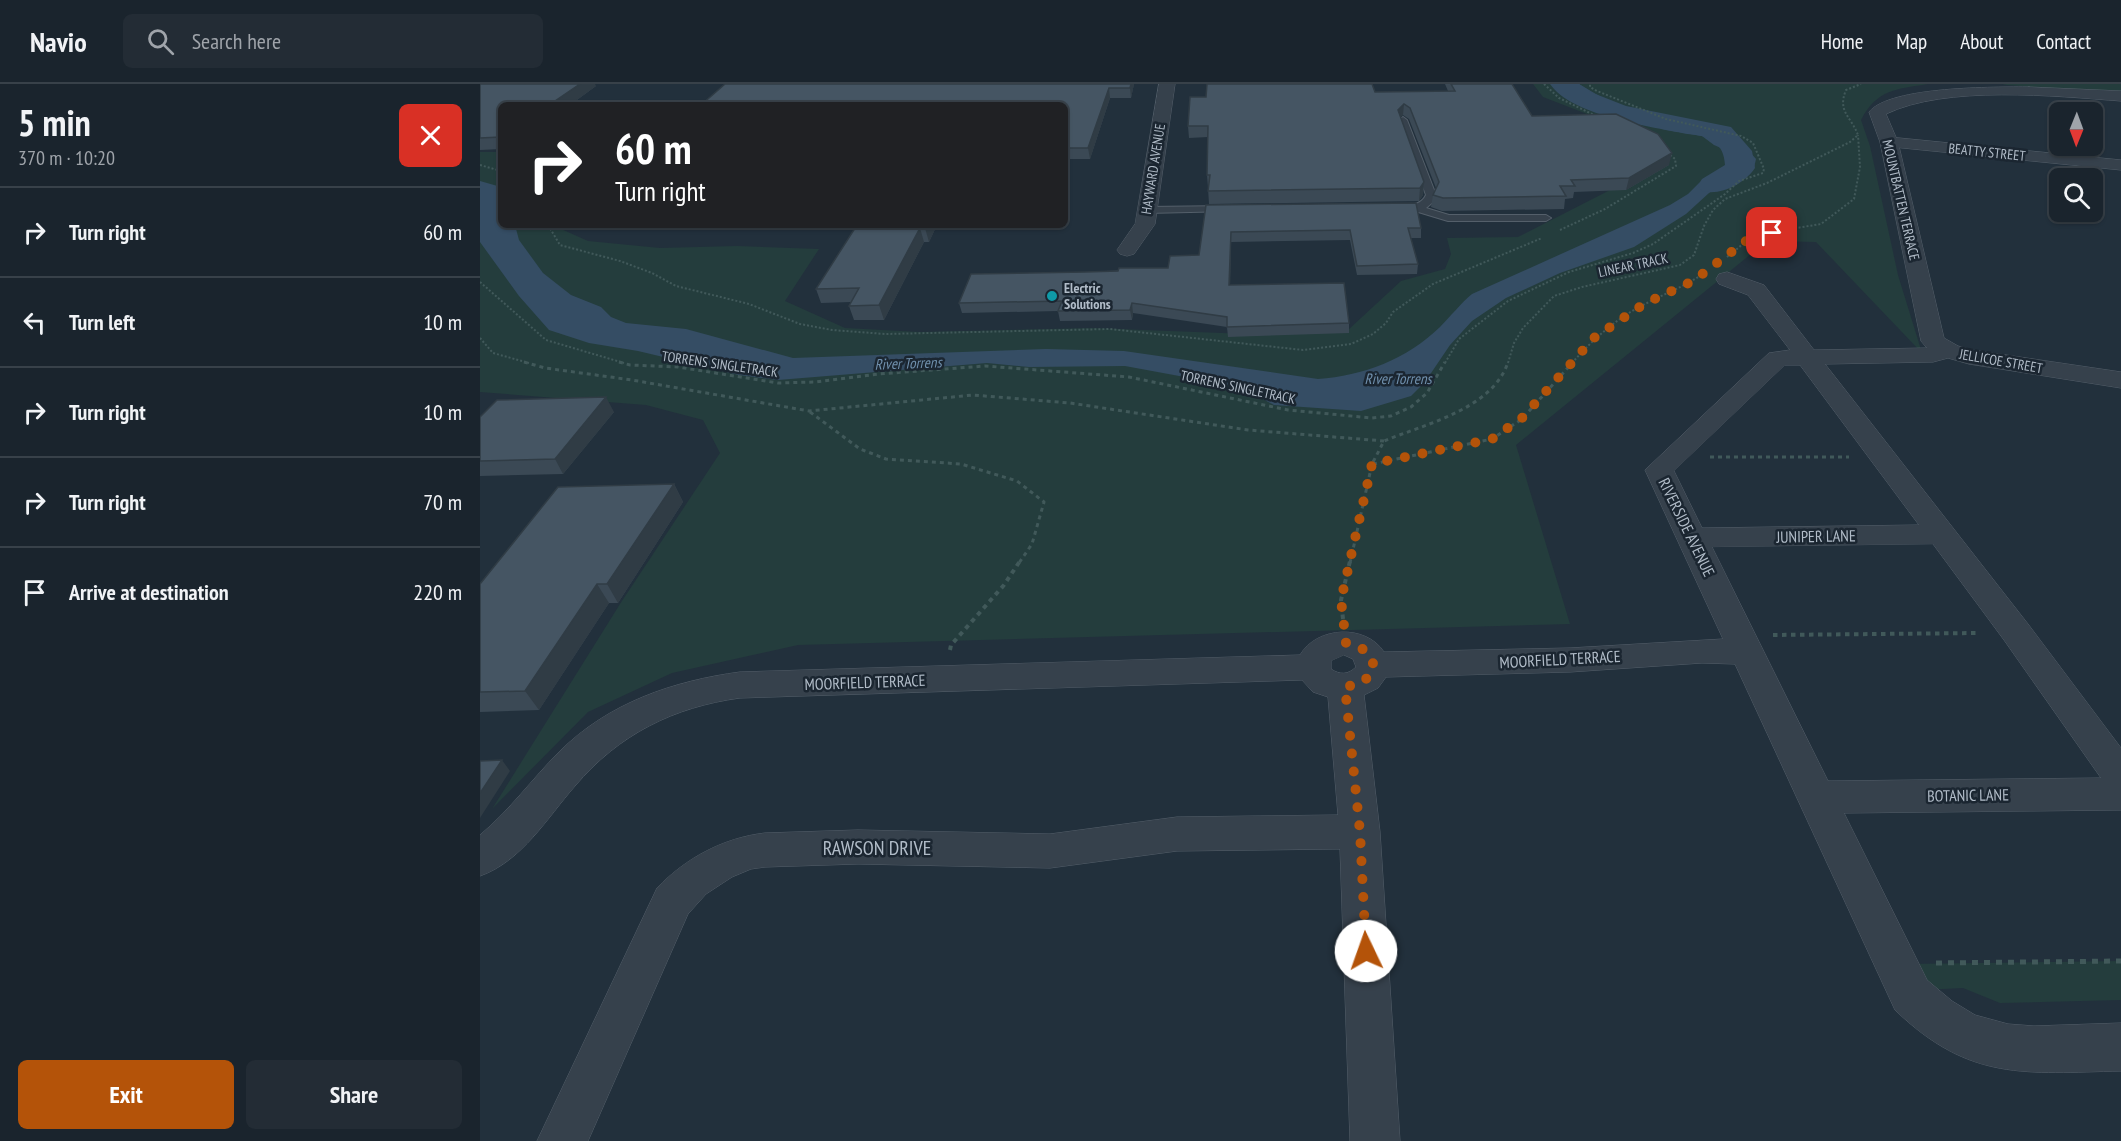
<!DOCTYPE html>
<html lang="en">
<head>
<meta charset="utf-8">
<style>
	:root { --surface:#1a242d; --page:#232c35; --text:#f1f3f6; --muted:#9fa4aa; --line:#384149; --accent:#b45309 }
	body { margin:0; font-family:"PT Sans Narrow",sans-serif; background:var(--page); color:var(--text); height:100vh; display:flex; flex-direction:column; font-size:22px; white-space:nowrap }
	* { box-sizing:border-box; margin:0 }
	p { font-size:20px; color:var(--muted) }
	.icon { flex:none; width:33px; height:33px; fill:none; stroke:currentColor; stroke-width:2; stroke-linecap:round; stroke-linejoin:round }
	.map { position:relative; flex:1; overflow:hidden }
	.panel { display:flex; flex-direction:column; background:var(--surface); width:480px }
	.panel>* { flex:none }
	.top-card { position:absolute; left:18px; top:18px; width:570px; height:126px; border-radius:9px; box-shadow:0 2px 4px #0004,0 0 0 2px var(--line); background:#202124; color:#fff; overflow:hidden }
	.needle { width:39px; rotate:181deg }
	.fabs { position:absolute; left:1569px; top:18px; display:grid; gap:12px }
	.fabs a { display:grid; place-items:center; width:54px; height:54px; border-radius:9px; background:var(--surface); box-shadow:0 2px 4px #0004,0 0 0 2px var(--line); font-size:30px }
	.pin { position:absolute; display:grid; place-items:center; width:51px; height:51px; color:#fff; margin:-26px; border-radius:12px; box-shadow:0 3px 9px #0006 }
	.me { position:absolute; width:66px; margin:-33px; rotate:357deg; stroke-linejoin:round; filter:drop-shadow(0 0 4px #0008) }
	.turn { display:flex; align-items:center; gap:21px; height:126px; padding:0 18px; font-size:27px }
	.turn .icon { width:78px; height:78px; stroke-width:2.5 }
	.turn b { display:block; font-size:42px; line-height:51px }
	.round { display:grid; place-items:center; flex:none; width:63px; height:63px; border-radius:9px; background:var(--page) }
	.headline { display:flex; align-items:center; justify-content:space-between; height:102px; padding:0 18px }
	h1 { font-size:36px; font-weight:700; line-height:45px }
	.primary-button { display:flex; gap:12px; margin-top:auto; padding:12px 18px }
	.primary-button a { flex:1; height:69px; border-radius:9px; background:var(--accent); color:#fff; font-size:24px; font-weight:700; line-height:69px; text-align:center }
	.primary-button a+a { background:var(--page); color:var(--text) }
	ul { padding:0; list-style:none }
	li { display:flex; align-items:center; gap:18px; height:90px; padding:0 18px; border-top:2px solid var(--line) }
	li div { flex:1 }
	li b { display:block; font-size:22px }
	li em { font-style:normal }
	header { display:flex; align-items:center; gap:36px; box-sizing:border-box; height:84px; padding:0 30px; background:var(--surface); border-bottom:2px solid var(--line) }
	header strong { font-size:28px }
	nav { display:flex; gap:33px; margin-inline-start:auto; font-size:21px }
	.search { width:420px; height:54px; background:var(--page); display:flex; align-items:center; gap:15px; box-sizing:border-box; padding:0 21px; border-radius:9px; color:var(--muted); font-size:22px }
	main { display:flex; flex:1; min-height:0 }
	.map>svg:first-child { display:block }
	.green { fill:#243d3d }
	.water { fill:#354d64 }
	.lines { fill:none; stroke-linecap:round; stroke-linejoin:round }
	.river { fill:#354d64; fill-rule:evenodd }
	.service-casing { stroke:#545f6a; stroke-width:2 }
	.minor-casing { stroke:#545f6a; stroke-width:1 }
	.tertiary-casing { stroke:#545f6a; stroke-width:1 }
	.path-far3 { stroke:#41595a; stroke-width:2; stroke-dasharray:2 2; stroke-linecap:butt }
	.path-far2 { stroke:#41595a; stroke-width:3; stroke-dasharray:4 4; stroke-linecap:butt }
	.path-far1 { stroke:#41595a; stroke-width:4; stroke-dasharray:4.5 4.5; stroke-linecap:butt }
	.path { stroke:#41595a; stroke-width:5; stroke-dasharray:6 6; stroke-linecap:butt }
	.service { fill:#36414c; fill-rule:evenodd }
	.minor { fill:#36414c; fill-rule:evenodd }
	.tertiary { fill:#36414c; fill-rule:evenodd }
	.wall { fill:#3b4955 }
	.shaded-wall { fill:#303c45 }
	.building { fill:#455563; stroke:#303c45; stroke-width:1.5 }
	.route { stroke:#b45309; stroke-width:10; stroke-dasharray:0 18 }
	.culture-dot { fill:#0f9aa8; stroke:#1b2631; stroke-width:2 }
	.labels { text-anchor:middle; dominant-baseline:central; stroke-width:5; stroke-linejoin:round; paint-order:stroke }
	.far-street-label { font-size:14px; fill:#b1bcc8; stroke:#1b2631 }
	.far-poi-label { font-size:14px; font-weight:bold; fill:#b1bcc8; stroke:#1b2631; text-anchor:start }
	.far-water-label { font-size:15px; font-style:italic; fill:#7090ad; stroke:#1b2631 }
	.street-label { font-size:16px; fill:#b1bcc8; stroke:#1b2631 }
	.near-street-label { font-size:20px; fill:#b1bcc8; stroke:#1b2631 }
</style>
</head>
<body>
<header>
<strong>Navio</strong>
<div class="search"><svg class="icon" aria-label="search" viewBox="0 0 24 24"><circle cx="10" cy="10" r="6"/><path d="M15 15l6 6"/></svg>Search here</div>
<nav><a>Home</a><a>Map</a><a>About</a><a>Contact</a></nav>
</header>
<main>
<section class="panel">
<div class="headline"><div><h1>5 min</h1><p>370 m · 10:20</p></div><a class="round" style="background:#d93025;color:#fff"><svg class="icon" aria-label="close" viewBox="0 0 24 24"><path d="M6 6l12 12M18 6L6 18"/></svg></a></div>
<ul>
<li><svg class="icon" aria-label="right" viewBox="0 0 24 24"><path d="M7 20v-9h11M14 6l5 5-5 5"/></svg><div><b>Turn right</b></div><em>60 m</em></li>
<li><svg class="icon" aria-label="left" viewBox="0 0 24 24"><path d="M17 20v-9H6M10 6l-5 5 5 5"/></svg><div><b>Turn left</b></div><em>10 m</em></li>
<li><svg class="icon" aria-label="right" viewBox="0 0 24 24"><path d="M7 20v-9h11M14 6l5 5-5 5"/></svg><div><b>Turn right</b></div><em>10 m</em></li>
<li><svg class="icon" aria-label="right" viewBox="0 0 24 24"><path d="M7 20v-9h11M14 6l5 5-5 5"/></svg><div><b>Turn right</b></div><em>70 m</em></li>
<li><svg class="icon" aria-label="arrive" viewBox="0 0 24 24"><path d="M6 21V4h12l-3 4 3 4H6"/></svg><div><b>Arrive at destination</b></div><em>220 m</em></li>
</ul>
<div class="primary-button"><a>Exit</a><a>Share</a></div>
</section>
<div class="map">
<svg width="1641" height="1057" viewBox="0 0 1641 1057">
	<rect width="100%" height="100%" fill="#22303c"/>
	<path class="green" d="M1053,0H1448C1417,5 1397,5 1381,36L1390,62L1418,191L1442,269L1336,158L1287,157L1036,361L1090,540L318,561L192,589L108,628L12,725L140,520L240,369L223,336L166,321L0,308V68H21L18,81L21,82V141H72L108,157L180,164L257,162L339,165L305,217L365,244L440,248L612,244L768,250L868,246L921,197L965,185L971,170L967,154L1038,153L1179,81L1120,35L1063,13Z
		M1522,0H1641V10L1527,1Z
		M1641,877V916L1520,919L1483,904L1442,906L1428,880Z"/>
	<path class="water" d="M1074,0H1099L1136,22L1192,39L1247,51L1260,57L1276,75L1274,84L1229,109L1206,130L1154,163L1080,189L1026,214L992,237L970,261L945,298L931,312L881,327L794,321L766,306L748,301L645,282L549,283L507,279L298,296L259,291L158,267L109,259L69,246L39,212L0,158V97L21,103V141H35L39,156L63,189L91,211L121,223L131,233L146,239L206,245L313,274L566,265L644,267L838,295C883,292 927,275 960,243C971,232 980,220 992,210L1190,121L1208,110L1219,99L1253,79L1250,68L1234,61L1222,52L1181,45L1177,40C1143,32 1100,25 1074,0Z"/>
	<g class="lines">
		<path class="river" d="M1070,0H1099L1113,9L1146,22L1251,43L1272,67L1275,84C1264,100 1241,112 1222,107L1218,101L1222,95L1245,81C1244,70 1242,64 1233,57C1226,51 1211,51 1202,49C1167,42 1091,31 1070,0Z"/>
		<g class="service-casing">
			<path id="service" d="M923,33L927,36L956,111L953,118L946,124L969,131H1066L1071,134L1066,137H968L935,127L908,126V122L912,121C924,121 940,124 946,111L919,36Z
				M749,122L754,125L753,127L667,129L662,126L667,123Z"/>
		</g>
		<g class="minor-casing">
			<path id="minor" d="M679,0H695L675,140L654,170L647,172L640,170L637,166L655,140Z
				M1549,3L1641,7V17C1575,12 1466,1 1406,30L1418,58L1464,254L1478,262L1492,266L1641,288V304L1489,280L1468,274L1453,278L1345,280L1548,540L1641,664V726L1364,729L1447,896L1472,917L1495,931L1528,940L1554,942L1641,939V987C1545,989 1490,998 1415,926L1255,580L1222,579L1090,588L906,593L898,604L884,611L900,748L920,1057H870L860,765L697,767L570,784L378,780L285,783L271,785L252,793L226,810L208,830L108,1057H57L177,804C206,774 243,754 285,749L378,746L570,750L697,733L858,731L848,613L833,608L822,596L260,614C194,623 139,650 95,702C67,734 42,777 0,792V751C30,726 52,695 79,668C128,619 193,597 260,588L820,571C837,542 886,540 904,568L1090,564L1243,555L1165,386L1289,269L1310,266L1268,211L1239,200L1236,195L1239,190L1247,188L1284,201L1334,266L1447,264L1441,257L1400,58L1389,28C1410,2 1516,3 1549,3ZM1305,281H1320L1439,441L1222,444L1194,387ZM1453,460L1524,556L1621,694L1348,697L1232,463ZM864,571L873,575L876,583C868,591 860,591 851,585V577Z"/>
		</g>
		<g class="tertiary-casing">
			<path id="tertiary" d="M1409,53L1641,76V86L1403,62L1400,58L1403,54Z"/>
		</g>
		<path class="path-far3" d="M1064,0L1079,14L1116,32
			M0,81L21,87
			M68,141L80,161L140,177L172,189L196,202L269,220L320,240L352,246L405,250L630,245L823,266L871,260L893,250L906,239L913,228L953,200L1062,154
			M1080,146L1125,125L1196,82L1195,75L1189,70
			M1247,173L1274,151L1341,140L1374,115L1380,83L1378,51
			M0,198L66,256L144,279
			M0,254L13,269L49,279
			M965,279L979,255L1028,217L1089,188L1153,169L1173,160L1245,110L1259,97L1283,89L1284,85L1273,59L1261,52L1186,35L1117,7L1110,3V0
			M1028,279L1034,259L1043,244L1074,212L1102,203L1200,181L1214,171L1224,142L1233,126L1245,115L1287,99L1370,58L1378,51C1371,32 1357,28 1366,6L1381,0
			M1092,279C1113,255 1138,233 1167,219C1186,209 1206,202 1224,189"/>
		<path class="path-far2" d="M44,278L65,284L152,296L329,327L493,311L590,319L768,346L904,357
			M139,278L150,281L198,283L298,299L335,298L399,290L505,282L649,293L808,326L892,334L911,332L931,323L947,309L965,278
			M330,328L380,365L406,375L481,380L537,397L564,418L552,460L539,479
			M1230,373H1369
			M893,380L1012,355L1042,335L1093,278
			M870,479L892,380L904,357C945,340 1013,325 1028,278"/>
		<path class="path-far1" d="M863,535L861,516L870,477
			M1293,551L1499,549
			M470,566L471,561L524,501L540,477"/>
		<path class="path" d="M1456,879L1641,877"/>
		<use href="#service" class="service"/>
		<use href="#minor" class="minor"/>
		<use href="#tertiary" class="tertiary"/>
	</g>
	<path class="wall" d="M0,0L116,2L90,21H21V65L0,66Z
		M245,0H654L651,14H630L610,75H585V21Z
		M965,0H1032L1052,32L1189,81L1146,106L1094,108L1093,114L1085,115L1084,125L962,127L951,123L953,111L956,104L929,35L923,31L920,33L944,98L943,111L939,117L729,120L728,104L727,91L728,53L709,54L708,42L726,13L968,7Z
		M726,121L941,144V154H931L938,180L937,190L877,191L870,156L751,158L750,201L869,239V249L748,253L747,243L653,229L652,236L580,237L578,227L482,229L479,219L605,188L688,184L719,171Z
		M377,141H457L449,158H444L404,236H374L369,222L371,218L341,219L336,205Z
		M134,328L83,390L0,392V333Z
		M194,400L203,418L138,519H129L59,626L0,628V500Z"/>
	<path class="shaded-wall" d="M100,0H115L116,2L90,21H69Z
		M651,0H654L651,14L650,4Z
		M629,4L630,14L610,75L608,64Z
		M924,20L923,31L917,37L918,26Z
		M1192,69L1189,81L1146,106L1149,94Z
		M944,98L943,111L939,117L940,104Z
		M447,141H457L449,158L445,144Z
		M440,144L444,158L404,236L399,221Z
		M751,148V158L750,211L749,201Z
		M652,219L653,229L652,236L650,226Z
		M126,313L134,328L83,390L75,375Z
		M194,400L203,418L138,519L127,500Z
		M117,500L129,519L59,626L45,607Z
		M22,676L30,687L0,734V709Z"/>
	<path class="building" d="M0,0H100L69,21H21V53L0,54Z
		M245,0H651L650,4H629L608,64H585V21H221Z
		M727,0H892L895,8L975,7L971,0H1032L1052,32L1136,30L1178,50L1192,69L1149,94L1091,96L1095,102H1080L1086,112L963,114L953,111L959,98L930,24L924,20L918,26L944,98L940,104L728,107L730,91H727L728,42H708L710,13H726Z
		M936,119L941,144H928L938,180L877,182L870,146L751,148L749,201L864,199L869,239L747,243V233L652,219L650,226L578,227L582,217L479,219L491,190L605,188L638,187L639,184H688L690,172L719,171L726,121Z
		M377,141H447L445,144H440L399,221L369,222L379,204L336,205Z
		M126,313L75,375L0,377V333L17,316Z
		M194,400L127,500H117L45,607L0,608V500L78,403Z
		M22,676L0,709V677Z"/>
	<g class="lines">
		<path class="route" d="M886,867L880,748L865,603C879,600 890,597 894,581L885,566L866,559L861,516L892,380L1012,355L1042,334L1114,254L1164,220L1213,197L1274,151L1292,149"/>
	</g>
	<circle class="culture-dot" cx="572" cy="212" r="6"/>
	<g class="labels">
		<g class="far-street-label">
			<text transform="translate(1507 68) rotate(6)">BEATTY STREET</text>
			<text transform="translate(673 85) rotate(-81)">HAYWARD AVENUE</text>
			<text transform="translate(1421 116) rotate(77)">MOUNTBATTEN TERRACE</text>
			<text transform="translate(1153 181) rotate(-12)">LINEAR TRACK</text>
			<text transform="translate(1521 277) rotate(10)">JELLICOE STREET</text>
			<text transform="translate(240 280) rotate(8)">TORRENS SINGLETRACK</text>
			<text transform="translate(758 303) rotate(12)">TORRENS SINGLETRACK</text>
		</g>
		<g class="far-poi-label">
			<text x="584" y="204">Electric<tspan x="584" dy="16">Solutions</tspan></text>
		</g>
		<g class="far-water-label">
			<text transform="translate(428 279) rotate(-2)">River Torrens</text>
			<text x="918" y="294">River Torrens</text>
		</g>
		<g class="street-label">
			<text transform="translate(1207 443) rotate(64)">RIVERSIDE AVENUE</text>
			<text transform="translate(1336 452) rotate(-1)">JUNIPER LANE</text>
			<text transform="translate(1080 575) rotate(-3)">MOORFIELD TERRACE</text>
			<text transform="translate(385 598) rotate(-2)">MOORFIELD TERRACE</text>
			<text transform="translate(1488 711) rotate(-1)">BOTANIC LANE</text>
		</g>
		<g class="near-street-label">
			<text x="397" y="764">RAWSON DRIVE</text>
		</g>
	</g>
</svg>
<div class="fabs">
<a><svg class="needle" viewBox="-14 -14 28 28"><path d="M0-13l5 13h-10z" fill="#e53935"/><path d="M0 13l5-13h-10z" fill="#9fa4aa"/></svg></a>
<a><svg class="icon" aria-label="search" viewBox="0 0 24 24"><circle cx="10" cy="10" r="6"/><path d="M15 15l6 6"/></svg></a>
</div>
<div class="pin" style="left:1292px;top:149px;background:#d93025"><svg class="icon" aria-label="arrive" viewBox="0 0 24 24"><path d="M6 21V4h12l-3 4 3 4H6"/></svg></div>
<svg class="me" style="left:886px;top:867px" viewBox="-20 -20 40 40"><circle r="19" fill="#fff"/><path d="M0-13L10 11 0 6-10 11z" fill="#b45309"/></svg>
<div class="top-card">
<div class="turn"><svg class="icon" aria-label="right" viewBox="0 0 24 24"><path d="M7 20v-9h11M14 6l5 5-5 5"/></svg><div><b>60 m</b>Turn right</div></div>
</div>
</div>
</main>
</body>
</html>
